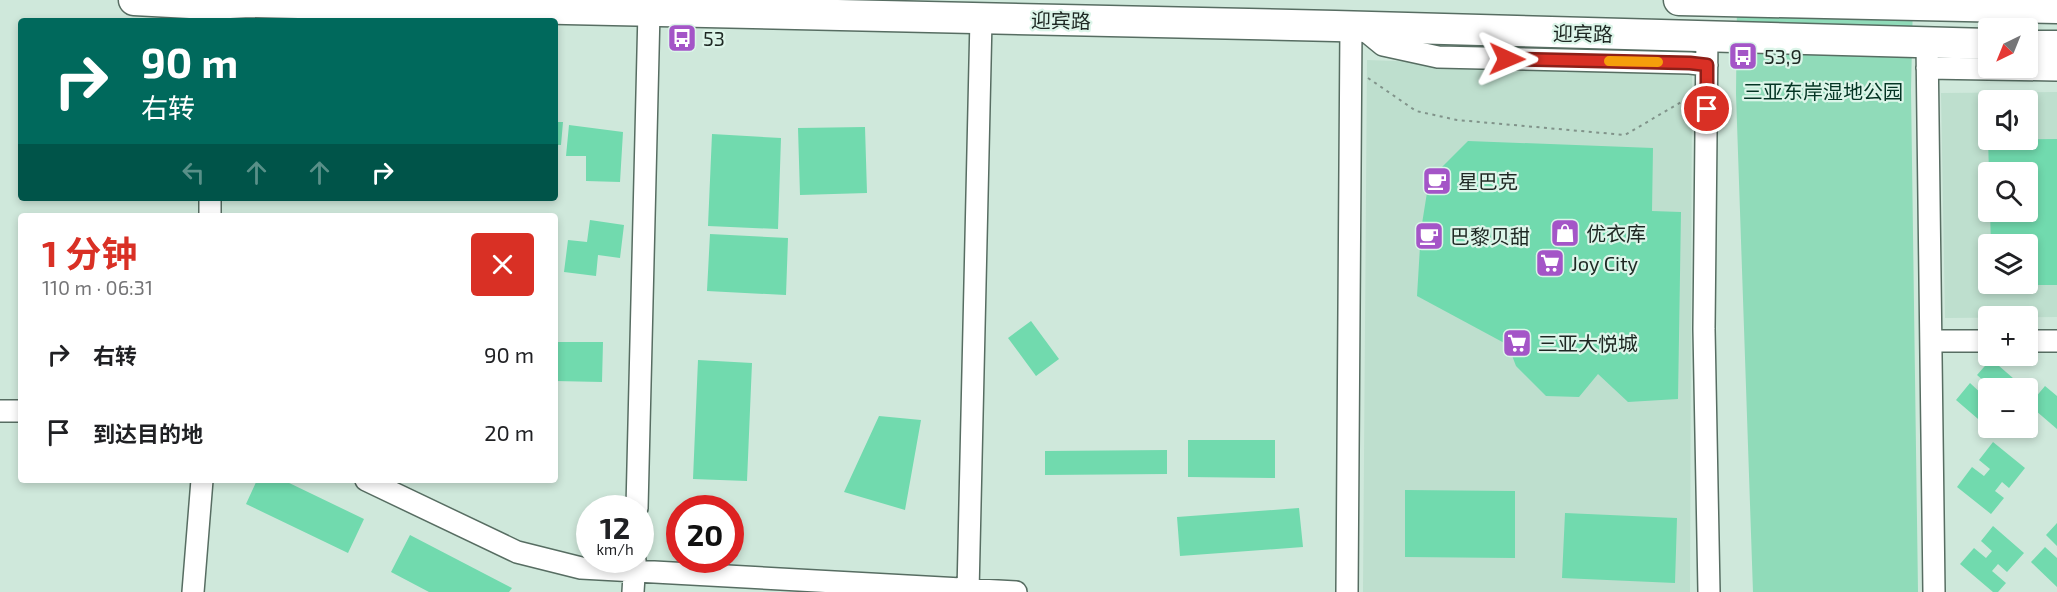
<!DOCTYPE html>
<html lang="zh">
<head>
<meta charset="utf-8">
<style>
	:root { --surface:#fff; --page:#f6f6f6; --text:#202124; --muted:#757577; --accent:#d93025 }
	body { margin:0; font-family:"Exo 2","Noto Sans SC",sans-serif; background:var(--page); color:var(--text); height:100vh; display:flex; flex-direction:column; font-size:22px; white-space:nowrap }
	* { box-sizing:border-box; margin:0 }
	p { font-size:20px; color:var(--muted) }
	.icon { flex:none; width:33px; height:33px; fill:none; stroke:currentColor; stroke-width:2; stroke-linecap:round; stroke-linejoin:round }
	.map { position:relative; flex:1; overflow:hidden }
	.drawer { position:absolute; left:18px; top:213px; width:540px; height:270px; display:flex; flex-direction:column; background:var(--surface); border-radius:6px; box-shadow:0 3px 9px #0003 }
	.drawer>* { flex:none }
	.banner { position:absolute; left:18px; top:18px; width:540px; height:183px; border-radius:6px; box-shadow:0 3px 9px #0003; background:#00695c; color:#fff; overflow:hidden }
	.needle { width:39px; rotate:223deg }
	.controls { position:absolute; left:1978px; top:18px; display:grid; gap:12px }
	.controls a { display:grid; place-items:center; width:60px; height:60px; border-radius:6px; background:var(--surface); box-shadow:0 3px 9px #0003; font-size:30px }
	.speed { position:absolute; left:576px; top:495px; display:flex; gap:12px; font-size:30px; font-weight:700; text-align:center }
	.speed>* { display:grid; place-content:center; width:78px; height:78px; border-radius:50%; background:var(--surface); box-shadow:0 3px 9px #0003; line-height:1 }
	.speed small { font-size:15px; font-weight:400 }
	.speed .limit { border:9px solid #d22; background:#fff; color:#111 }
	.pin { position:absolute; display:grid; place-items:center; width:51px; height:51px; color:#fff; margin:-26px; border:3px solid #fff; border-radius:50%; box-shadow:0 2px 6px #0007 }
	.me { position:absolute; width:66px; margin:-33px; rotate:91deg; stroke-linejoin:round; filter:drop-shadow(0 0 4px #0008) }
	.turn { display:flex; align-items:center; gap:21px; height:126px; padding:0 24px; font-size:27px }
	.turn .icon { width:78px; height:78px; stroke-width:2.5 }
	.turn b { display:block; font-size:42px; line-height:51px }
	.lanes { display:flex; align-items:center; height:57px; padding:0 24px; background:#0003; justify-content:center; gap:30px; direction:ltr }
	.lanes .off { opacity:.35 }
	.round { display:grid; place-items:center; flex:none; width:63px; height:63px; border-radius:6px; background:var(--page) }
	.overview { display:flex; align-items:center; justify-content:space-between; height:102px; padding:0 24px }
	h1 { font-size:36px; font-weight:700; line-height:45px; color:var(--accent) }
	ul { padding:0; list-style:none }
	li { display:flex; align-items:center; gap:18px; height:78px; padding:0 24px }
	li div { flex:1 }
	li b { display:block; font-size:22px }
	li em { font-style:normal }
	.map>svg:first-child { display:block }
	.built { fill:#bedfce; fill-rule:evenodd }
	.green { fill:#90dbb9 }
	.building { fill:#71daae }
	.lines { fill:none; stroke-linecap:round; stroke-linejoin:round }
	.minor-casing { stroke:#576d62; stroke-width:24 }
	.highway-casing { stroke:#576d62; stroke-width:33 }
	.path { stroke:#81938a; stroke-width:2; stroke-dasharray:3 4.5; stroke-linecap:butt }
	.minor { stroke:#fff; stroke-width:21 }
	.highway { stroke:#fff; stroke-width:30 }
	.route-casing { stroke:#8d1f18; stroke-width:15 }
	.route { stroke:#d93025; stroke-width:10 }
	.slow { stroke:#f59e0b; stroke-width:10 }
	.labels { text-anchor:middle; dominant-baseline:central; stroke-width:4.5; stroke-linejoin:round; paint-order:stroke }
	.street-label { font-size:20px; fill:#1e2823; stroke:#dcf5e9 }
	.poi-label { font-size:20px; fill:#1e2823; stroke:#dcf5e9; text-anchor:start }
	.park-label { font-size:20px; fill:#043524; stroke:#dcf5e9 }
</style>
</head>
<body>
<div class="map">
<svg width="2057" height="592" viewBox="0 0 2057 592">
	<rect width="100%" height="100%" fill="#cfe8db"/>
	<path class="built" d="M1367,60L1692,72L1690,592H1363Z
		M2057,92V317L1945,318L1941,93ZM1989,100H2028V140H1989ZM1989,172H2028V212H1989ZM1989,244H2028V284H1989Z"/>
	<path class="green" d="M1737,0H1913L1911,90L1918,592H1753L1736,94Z"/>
	<path class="building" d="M555,122H563L561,145H555Z
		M569,125L623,132L620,182L586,181V156H566Z
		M865,127L867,193L800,195L798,128Z
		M712,134L781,138L778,229L708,226Z
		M2057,139V285H2028V244H1991L1990,212H2028V172H1989L1988,140Z
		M1468,141L1653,148L1652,211L1681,212L1678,399L1628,402L1598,374L1579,397L1546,396L1516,366L1508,345L1417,296L1421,230L1429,180Z
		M590,220L624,225L620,258L598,255L596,276L564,272L568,240L587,242Z
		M710,234L788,238L786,295L707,291Z
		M1991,284H2022V286H1992Z
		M1031,321L1059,359L1036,376L1008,338Z
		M555,342H603L602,382L555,381Z
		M1991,359L2021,385L2025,388H1992L1977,375Z
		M698,360L752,363L747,481L693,479Z
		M1970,383L1984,396L1989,391V428H1995L1992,431L1956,400Z
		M2045,386L2057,396V429L2029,405Z
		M879,416L921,420L905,510L844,492Z
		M1188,440H1275V478L1188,477Z
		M1993,442L2025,468L2009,488L2002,482L1995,491L2004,498L1991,514L1957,487L1972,467L1984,476L1990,469L1979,460Z
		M1167,450V474L1045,475V451Z
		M257,480H283L364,519L348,553L246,504Z
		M1405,490L1515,491V558L1405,557Z
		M1299,508L1303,547L1180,556L1177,517Z
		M1565,513L1677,518L1675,583L1562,578Z
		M2057,523V546L2046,535Z
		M1993,526L2024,553L2007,572L1998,564L1992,571L2006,583L1998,592H1993L1960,564L1974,548L1986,558L1992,551L1981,541Z
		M410,535L512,588L509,592H429L391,572Z
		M2045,547L2057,558V587L2031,562Z"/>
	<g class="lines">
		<g class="minor-casing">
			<path id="minor" d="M1361,27L1383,45L1438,57L1690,63L1707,65
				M1707,36L1704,329L1709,592
				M1927,43L1934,592
				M1927,68L2057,70
				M210,198V216
				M1932,341H1989
				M2028,341H2057
				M0,411H21
				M366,480L517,552L581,568L1016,592
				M637,508L649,11
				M193,592L202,480
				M633,592L635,560
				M968,592L981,19
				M1347,592L1351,27"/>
		</g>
		<g class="highway-casing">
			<path id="highway" d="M134,0L209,4L250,2L1335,26L1989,44
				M1679,0L2057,8
				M2028,46H2057"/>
		</g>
		<path class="path" d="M1368,78L1416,111L1457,120L1625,135L1688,98"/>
		<use href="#minor" class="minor"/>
		<use href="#highway" class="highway"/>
	</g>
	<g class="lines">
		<g class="route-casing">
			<path id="route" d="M1507,59L1690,63L1707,65V109"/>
		</g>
		<use href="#route" class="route"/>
		<path class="slow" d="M1609,61L1658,62"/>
	</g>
	<defs>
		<g id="bus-square" transform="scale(1.5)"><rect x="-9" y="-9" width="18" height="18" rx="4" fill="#a455c7" stroke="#dcf5e9"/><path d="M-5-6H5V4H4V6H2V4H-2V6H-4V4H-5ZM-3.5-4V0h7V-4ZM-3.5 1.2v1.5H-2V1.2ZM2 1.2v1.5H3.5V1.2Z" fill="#fff"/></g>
		<g id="cafe-square" transform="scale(1.5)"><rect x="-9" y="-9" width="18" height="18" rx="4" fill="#a455c7" stroke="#dcf5e9"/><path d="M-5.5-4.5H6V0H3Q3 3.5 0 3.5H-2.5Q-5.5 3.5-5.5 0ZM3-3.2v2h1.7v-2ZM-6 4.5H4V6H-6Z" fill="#fff"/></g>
		<g id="shop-square" transform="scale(1.5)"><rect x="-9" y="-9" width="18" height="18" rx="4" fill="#a455c7" stroke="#dcf5e9"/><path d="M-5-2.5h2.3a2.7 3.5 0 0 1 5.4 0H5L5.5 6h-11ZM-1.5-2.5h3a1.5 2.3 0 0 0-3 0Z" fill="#fff"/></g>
		<g id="supermarket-square" transform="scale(1.5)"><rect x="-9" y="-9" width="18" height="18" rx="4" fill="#a455c7" stroke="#dcf5e9"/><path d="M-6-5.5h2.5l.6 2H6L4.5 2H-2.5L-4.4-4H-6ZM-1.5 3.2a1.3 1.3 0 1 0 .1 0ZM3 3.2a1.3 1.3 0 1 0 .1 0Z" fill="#fff"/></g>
	</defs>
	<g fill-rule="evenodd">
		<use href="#bus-square" x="682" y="38"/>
		<use href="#bus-square" x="1743" y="56"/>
		<use href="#cafe-square" x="1437" y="181"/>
		<use href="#shop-square" x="1565" y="233"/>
		<use href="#cafe-square" x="1429" y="236"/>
		<use href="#supermarket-square" x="1550" y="263"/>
		<use href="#supermarket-square" x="1517" y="343"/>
	</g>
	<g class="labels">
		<g class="street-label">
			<text transform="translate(1061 20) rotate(1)">迎宾路</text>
			<text transform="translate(1583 33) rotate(1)">迎宾路</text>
		</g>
		<g class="poi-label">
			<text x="703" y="38">53</text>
			<text x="1764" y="56">53,9</text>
			<text x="1458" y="181">星巴克</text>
			<text x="1586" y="233">优衣库</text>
			<text x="1450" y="236">巴黎贝甜</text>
			<text x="1571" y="263">Joy City</text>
			<text x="1538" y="343">三亚大悦城</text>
		</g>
		<g class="park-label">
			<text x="1823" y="91">三亚东岸湿地公园</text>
		</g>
	</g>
</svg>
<div class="controls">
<a><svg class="needle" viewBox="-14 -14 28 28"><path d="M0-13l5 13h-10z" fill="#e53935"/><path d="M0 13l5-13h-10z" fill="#757577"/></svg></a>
<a><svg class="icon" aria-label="sound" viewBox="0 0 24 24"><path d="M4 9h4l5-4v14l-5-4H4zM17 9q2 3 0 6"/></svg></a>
<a><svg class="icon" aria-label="search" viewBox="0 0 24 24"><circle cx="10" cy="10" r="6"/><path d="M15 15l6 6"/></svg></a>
<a><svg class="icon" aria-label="layers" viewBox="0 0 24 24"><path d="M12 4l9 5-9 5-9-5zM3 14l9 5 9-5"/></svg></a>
<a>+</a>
<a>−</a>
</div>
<div class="speed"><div>12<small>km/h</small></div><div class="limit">20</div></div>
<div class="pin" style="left:1707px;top:109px;background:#d93025"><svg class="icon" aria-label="arrive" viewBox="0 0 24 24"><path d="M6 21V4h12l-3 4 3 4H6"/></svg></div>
<svg class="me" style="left:1507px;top:59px" viewBox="-20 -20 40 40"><path d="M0-17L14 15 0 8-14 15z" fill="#d93025" stroke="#fff" stroke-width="4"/></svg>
<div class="banner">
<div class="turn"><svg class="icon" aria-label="right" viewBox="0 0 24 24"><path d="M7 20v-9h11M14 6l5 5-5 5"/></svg><div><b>90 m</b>右转</div></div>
<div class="lanes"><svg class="icon off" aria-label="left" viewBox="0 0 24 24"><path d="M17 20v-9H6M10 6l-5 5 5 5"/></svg><svg class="icon off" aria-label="ahead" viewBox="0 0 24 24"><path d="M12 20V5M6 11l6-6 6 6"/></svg><svg class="icon off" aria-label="ahead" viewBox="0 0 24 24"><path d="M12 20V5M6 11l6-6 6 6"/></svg><svg class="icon" aria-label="right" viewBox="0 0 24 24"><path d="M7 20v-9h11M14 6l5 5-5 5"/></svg></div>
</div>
<section class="drawer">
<div class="overview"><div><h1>1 分钟</h1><p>110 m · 06:31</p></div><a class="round" style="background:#d93025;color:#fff"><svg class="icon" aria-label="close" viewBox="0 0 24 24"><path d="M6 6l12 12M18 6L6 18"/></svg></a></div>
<ul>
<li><svg class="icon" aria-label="right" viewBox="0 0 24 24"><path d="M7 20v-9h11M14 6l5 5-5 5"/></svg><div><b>右转</b></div><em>90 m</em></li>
<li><svg class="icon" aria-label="arrive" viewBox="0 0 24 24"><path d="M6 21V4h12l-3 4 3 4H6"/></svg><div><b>到达目的地</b></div><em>20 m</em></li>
</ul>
</section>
</div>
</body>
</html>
